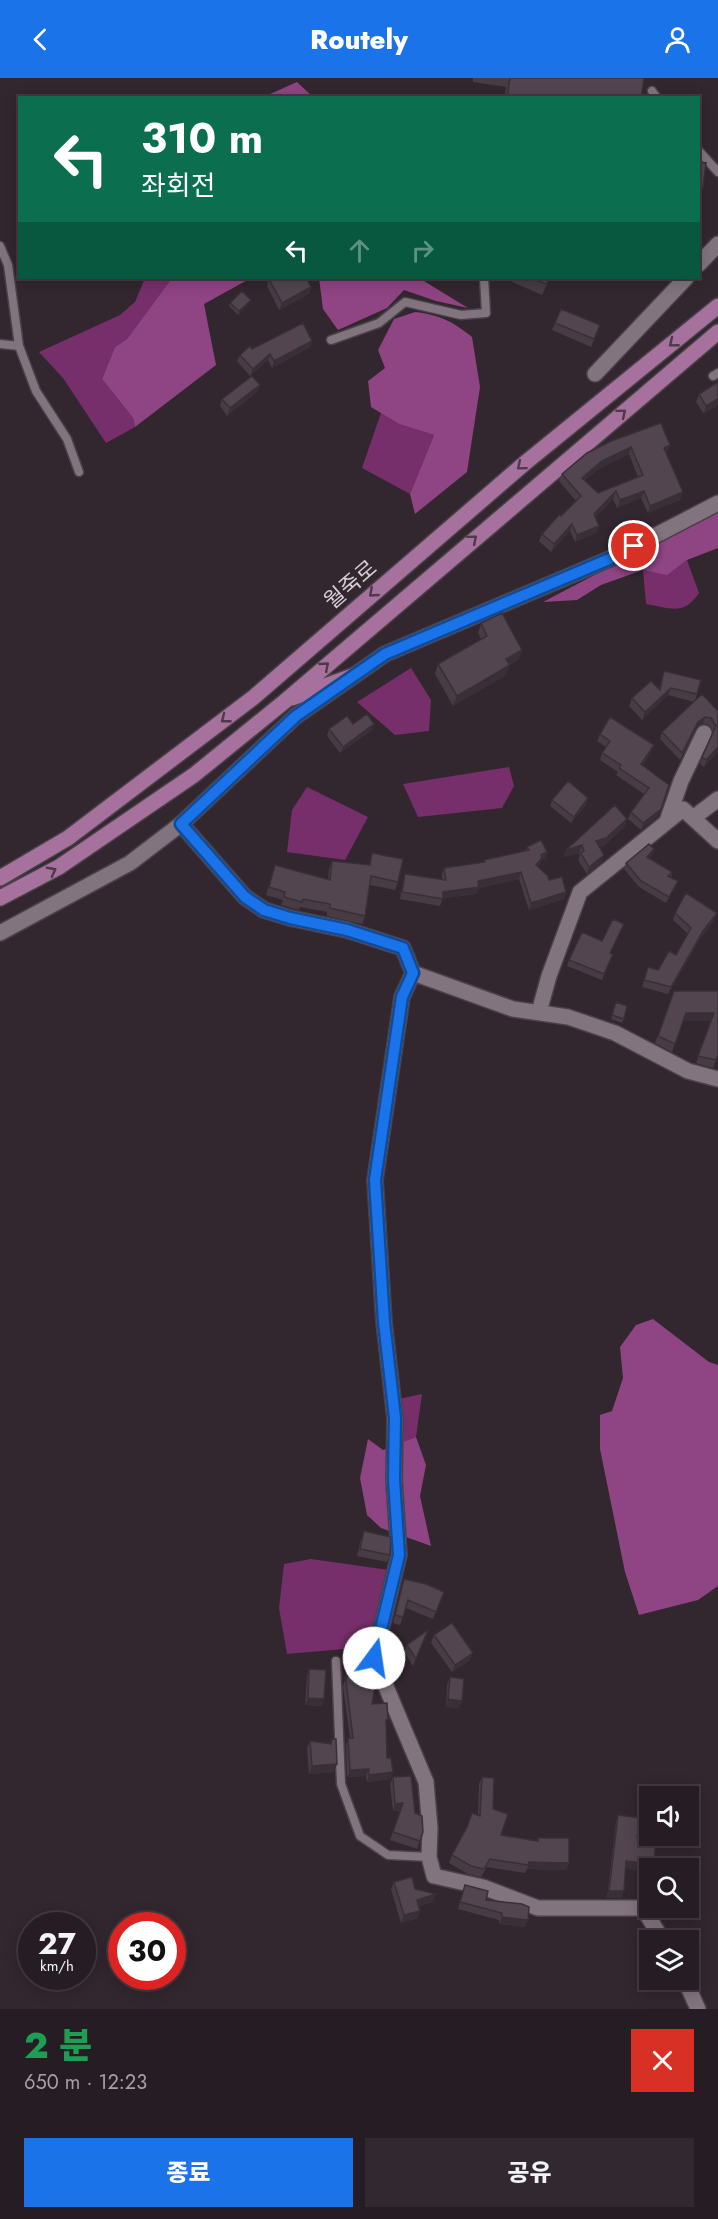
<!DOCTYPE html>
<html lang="ko">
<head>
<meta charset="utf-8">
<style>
	:root { --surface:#261c23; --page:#322930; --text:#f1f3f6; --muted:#a4a1a6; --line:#423a41; --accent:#1a73e8 }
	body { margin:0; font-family:Jost,"Noto Sans KR",sans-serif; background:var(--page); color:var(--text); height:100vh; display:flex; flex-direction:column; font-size:22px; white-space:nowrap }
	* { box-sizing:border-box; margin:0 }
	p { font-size:20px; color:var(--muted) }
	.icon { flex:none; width:33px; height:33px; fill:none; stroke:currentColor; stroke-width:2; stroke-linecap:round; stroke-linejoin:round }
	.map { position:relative; height:1931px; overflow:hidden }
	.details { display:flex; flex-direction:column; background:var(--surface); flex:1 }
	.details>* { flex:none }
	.banner { position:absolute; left:18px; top:18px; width:682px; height:183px; border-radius:0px; box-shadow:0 3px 15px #0003,0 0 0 2px var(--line); background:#0b6e4f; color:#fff; overflow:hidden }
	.tools { position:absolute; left:639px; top:1708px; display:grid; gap:12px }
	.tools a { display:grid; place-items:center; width:60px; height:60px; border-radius:0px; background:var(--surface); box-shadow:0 3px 15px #0003,0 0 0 2px var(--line); font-size:30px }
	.speed { position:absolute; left:18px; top:1834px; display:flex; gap:12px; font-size:30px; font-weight:700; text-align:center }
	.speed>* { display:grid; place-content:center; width:78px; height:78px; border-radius:50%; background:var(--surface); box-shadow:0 3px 15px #0003,0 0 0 2px var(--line); line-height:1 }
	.speed small { font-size:15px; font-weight:400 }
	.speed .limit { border:9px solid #d22; background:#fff; color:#111 }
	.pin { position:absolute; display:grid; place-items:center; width:51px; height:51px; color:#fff; margin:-26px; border:3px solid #fff; border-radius:50%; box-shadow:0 2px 6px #0007 }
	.me { position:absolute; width:66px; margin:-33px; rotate:14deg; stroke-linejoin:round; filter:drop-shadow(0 0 4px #0008) }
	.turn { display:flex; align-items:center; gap:21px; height:126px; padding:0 24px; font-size:27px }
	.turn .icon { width:78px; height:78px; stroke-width:2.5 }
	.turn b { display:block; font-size:42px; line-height:51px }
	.lanes { display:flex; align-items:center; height:57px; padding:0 24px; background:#0003; justify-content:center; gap:30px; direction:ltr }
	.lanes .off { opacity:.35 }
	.round { display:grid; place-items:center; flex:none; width:63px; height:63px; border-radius:0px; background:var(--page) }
	.summary { display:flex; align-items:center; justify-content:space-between; height:102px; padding:0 24px }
	h1 { font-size:36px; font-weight:800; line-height:45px; color:#1e9e55 }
	.primary-button { display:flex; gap:12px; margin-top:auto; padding:12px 24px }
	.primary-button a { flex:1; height:69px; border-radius:0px; background:var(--accent); color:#fff; font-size:24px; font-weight:800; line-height:69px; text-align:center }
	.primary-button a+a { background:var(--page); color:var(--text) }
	header { display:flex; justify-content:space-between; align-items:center; height:78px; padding:0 24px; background:var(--accent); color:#fff; font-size:27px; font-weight:800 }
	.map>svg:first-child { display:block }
	.green { fill:#772f6c }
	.forest { fill:#8f4483 }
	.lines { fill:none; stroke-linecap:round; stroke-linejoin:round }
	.service-casing { stroke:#4a4148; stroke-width:11 }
	.minor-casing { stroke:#4a4148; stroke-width:18 }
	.tertiary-casing { stroke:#4a4148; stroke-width:18 }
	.primary-casing { stroke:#4a4148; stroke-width:18 }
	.service { stroke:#82747f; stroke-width:8 }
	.minor { stroke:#82747f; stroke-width:15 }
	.tertiary { stroke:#82747f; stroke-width:15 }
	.primary { stroke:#a6719c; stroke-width:15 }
	.wall { fill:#473b44; fill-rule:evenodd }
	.shaded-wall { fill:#393037 }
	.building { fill:#52454f; stroke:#393037; stroke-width:1.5; fill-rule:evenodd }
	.oneway { stroke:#4f394a }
	.route-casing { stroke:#114b97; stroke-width:15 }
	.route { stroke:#1a73e8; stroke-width:10 }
	.labels { text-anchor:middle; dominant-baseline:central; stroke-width:6; stroke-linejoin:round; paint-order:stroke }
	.street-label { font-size:22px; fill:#d6ced4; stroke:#32262f }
</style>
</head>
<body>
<header><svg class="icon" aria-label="back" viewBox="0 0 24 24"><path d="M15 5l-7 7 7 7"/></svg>Routely<svg class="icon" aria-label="person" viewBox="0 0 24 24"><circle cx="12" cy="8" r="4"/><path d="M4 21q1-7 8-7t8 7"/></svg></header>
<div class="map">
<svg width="718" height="1931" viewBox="0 0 718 1931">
	<rect width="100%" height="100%" fill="#32262f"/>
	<path class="green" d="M145,200H172L127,261L115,269L102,301L133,340L135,349L106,365L63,300L39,274L120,237L135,224Z
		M381,335L399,346L434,357L410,416L362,390Z
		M687,482L699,515C684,538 670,530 646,526L643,492L667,496Z
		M411,590L431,622L429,653L395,657L357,624Z
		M509,689L514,708L502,730L418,739L403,706Z
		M307,709L368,739L345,782L287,774L292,732Z
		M422,1316L416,1359L399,1366V1321Z
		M311,1481L389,1492L367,1569L287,1576L279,1530L284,1486Z"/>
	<path class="forest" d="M297,4L313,19H266L268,17Z
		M172,200H251L204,226L216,287L135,349L133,340L102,301L115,269L127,261Z
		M319,200H419L468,230L436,223L404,212L387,230L338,252L323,231Z
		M415,234C440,237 452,243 472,259L480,309L467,394L415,436L410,416L434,357L399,346L371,329L368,303L385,290L378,272L394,241Z
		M718,432V470L687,482L667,497L643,492L601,507L577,522L543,524Z
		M653,1241L709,1284L718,1287V1508L698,1522L639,1537L625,1494L600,1371V1337L612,1333L623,1300L620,1269L636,1247Z
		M416,1359L426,1387L420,1418L431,1468L381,1450L367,1437L360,1400L368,1361L383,1372Z"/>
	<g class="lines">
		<g class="service-casing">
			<path id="service" d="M652,13L657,20
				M699,73L718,94
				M0,168L8,187L19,268L0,266
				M331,262L379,245L405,224L461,237L486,235L484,200
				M19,268L36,313L67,361L79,394
				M713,298L718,295
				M336,1583L341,1706L360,1758L388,1777L429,1779"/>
		</g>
		<g class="minor-casing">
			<path id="minor" d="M699,186L718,166
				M595,296L686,200
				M693,740L718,721
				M667,743L681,703L704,655
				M181,746L245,819L264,832L290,840L347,852L403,870L413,895L513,931L568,939L615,955L688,993L718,1001
				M413,895L402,919L375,1102L384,1244L395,1340L394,1402L399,1477L374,1580L426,1704L430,1750L429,1779L434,1798L483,1809L538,1830H643L663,1863
				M539,934L549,898L580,814L683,731L718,763
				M685,1902L698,1931"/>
		</g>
		<g class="tertiary-casing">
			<path id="tertiary" d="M0,855L130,785L181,746L296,638L385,576L614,479L718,425"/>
		</g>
		<g class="primary-casing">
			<path id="primary" d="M292,620L355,597
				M0,800L68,760L254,619L525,385L718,228
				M0,820L59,789L194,697L284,624L718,254"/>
		</g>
		<use href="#service" class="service"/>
		<use href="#minor" class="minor"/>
		<use href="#tertiary" class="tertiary"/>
		<use href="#primary" class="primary"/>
	</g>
	<path class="wall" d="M473,0H644L641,20H504L506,9L473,4Z
		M699,84L703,109L699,119Z
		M511,200H550L542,217L510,203Z
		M269,201L311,209L309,216L279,232L267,208Z
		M251,222L249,225L238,237L229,228L230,225Z
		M555,245L597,255L591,269L552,252Z
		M312,263L310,269L272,290L268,282L250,298L237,283L240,277L252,271Z
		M718,305L704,336L696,324L699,316Z
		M260,307L257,314L227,338L220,328L222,321Z
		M611,363L667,375H666L680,422L648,435L641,420L617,430L613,421L595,439L599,448L596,455L575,464L570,453L551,474L539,463L542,456L576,423L559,403L562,396ZM629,376L638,399L598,415L585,402L600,390Z
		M481,545L522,572L518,582L509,587L506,597L453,628L435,596L438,586L481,561L478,555Z
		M664,593L697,616L695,623L718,633V673L704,689L700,686L713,654L709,647L703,645L696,650L680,682L660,661L662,654L694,624L668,617L642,642L629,628L632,620L659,611Z
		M353,646H374L372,652L340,675L327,658L329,651Z
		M600,656L654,667L651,674L643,687L658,738L641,752L628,741L631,734L644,716L616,697L618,694L600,682L602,675L606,669L597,663Z
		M552,722L586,727L571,745L550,728Z
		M625,748L604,768L599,769L602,784L587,796L578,782L580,777L579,775L564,779L566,772Z
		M527,769L547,774L545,781L541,783L538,789L549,802L566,814L564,821L529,832L519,801L479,810L476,816L443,820L440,828L400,821L403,803L405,796L442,802V797L444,790L483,785L484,782L526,773Z
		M372,775L398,804L395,812L370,807L365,838L362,846L327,838V834L300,829L299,832L281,827L283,822L266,817L275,787L328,802L329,791L332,783L369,787Z
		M652,778L649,780L672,794L671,799L678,803L675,809L666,825L639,809L624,791L626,785Z
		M675,835H717L714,842L700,861L668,916L642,909L648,889L658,892L676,877L688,856L673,842Z
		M624,846L610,875L613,876L602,902L567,888L569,882L602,863Z
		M674,913H718V977L713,990L696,985L711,943H683L672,974L655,965Z
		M616,924L624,941L622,945L611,941Z
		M364,1453L390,1477L387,1484L357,1478L361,1461Z
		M404,1501L444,1514L433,1541L406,1530L400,1547L393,1545Z
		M428,1552L413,1588L404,1574L407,1567Z
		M434,1557L470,1582L452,1594L431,1565Z
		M350,1583L369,1602L372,1626L386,1647L387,1680L391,1701L367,1704L366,1698L347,1699L346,1667L348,1660H350L343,1609Z
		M309,1591L322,1628L305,1627L307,1598Z
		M450,1599L459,1630L446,1629L447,1607Z
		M332,1661L334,1694L309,1696L307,1670L310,1663L330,1666Z
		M393,1699L415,1735L423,1754L417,1771L390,1762L400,1733H393L390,1706Z
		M482,1699L501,1757L537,1763L538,1760L569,1785L566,1792L527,1791L525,1795L487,1789L481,1799L468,1796L449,1785L452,1777L478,1737L479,1706Z
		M618,1737L637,1760L651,1788L645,1787L643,1792L626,1791L622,1820H607L616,1744Z
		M394,1804L415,1811L433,1824L419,1828L420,1833L418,1840L401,1845L391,1811Z
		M465,1807L486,1822L525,1849L499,1846V1842L458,1831Z"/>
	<path class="shaded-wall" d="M311,209L309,216L279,232L282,225Z
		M251,222L249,225L238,237L239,233Z
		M312,263L310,269L272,290L274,283Z
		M270,276L268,282L250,298L253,291Z
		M260,307L257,314L227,338L230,330Z
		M718,321V327L704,336L706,328Z
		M670,367L667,375L661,377L664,370Z
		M631,369L629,376L600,390L579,407L582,400L602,383Z
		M616,413L613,421L591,443L594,436Z
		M644,413L641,420L617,430L620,422Z
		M683,414L680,422L648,435L650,428Z
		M572,446L570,453L551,474L554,466Z
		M599,448L596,455L575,464L577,457Z
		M522,572L518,582L502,590L506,581Z
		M510,587L506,597L453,628L457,618Z
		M671,610L668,617L642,642L645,634Z
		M705,639L703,645L696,650L680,682L698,644Z
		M374,646L372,652L340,675L343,669Z
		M654,667L651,674L638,693L641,686Z
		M718,669V673L704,689L706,682Z
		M588,720L586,727L571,745L574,739Z
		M661,731L658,738L641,752L643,745Z
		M627,741L625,748L604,768L593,771L596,763Z
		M582,767L579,775L564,779L566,772Z
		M654,771L652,778L644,785L647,779Z
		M547,774L545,781L541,783L539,787L534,794L541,777Z
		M604,777L602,784L587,796L589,789Z
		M521,794L519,801L479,810L476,816L440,821L443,814L478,803Z
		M566,814L564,821L529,832L531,825Z
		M717,835L714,842L700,861L668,916L671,909L703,853Z
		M686,935H714L711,943H683Z
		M473,1575L470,1582L452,1594L455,1587Z
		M308,1620L324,1621L322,1628L305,1627Z
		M448,1621L462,1623L459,1630L446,1629Z
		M337,1686L334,1694L309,1696L312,1688Z
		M369,1691L366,1698L347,1699L350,1692Z
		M393,1694L391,1701L367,1704L369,1697Z
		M403,1725L400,1733H393L395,1726Z
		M646,1780L654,1781L651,1788L645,1787L643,1792L624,1791L626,1783Z
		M529,1784L569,1785L566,1792L527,1791Z
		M609,1813H624L622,1820H607Z
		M436,1816L433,1824L414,1829L417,1822Z
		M420,1833L418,1840L401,1845L404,1837Z
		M502,1839L528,1842L525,1849L499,1846Z"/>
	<path class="building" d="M510,0H644L641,20H507Z
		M699,84L706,85L703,109H699Z
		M272,200H306L311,209L282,225L269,201Z
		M531,200H549L546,206Z
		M242,213L251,222L239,233L230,225Z
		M561,231L600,247L594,261L555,245Z
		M303,245L312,263L274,283L270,276L253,291L240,277L250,268L252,271Z
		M252,298L260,307L230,330L222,321Z
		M718,304V321L706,328L699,316Z
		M661,345L670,367L664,370L683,414L650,428L644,413L620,422L616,413L594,436L599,448L577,457L572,446L554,466L542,456L559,437L561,438L581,418L562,396L587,375L611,363ZM631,369L643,397L598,415L582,400L602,383Z
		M502,535L522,572L506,581L510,587L457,618L438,586L487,558L481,545Z
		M664,593L701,602L697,616L671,610L645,634L632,620L651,603L660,612Z
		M702,616L718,633V669L706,682L702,679L716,648L711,640L705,639L698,644L682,675L662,654Z
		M367,636L374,646L343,669L329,651L347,638L353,646Z
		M610,639L654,667L641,686L669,707L661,731L643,745L631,734L649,710L619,690L621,687L602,675L610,663L600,656Z
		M568,703L588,720L574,739L552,722Z
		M615,727L627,741L606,760L596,763L604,777L589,789L581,775L584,773L582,767L566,772Z
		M541,762L547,774L541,777L542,780L536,787L548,798L549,802L562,799L566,814L531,825L521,794L478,803L479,809L443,814V821L402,814L405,796L446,802L444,790L485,784L484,782L529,772L527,769Z
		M649,766L654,771L647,779L672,794L668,798L678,803L669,819L641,803L626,785Z
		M372,775L403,781L398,804L371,798L365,838L330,830V826L303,821L302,824L284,819L285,814L269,809L275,787L330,802L332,783L370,787Z
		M686,815L717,835L703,853L671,909L644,902L648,889L658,892L669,873L676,877L691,850L675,835Z
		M613,841L624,846L610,875L613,876L604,896L569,882L582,854L602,863Z
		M674,913H718V977L716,982L698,978L714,935H686L675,966L658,958Z
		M616,924L627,928L624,941L612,937Z
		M364,1453L391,1459L390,1477L360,1471Z
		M404,1501L426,1506L444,1514L436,1534L408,1522L403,1539L395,1537Z
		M452,1545L473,1575L455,1587L434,1557Z
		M428,1552L416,1581L407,1567Z
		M350,1583L372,1588L369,1602L376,1604L372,1626L387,1625L388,1642H386L387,1680H391L393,1694L369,1697V1691L350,1692L348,1660H353L346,1602Z
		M309,1591L326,1592L324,1621L308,1620Z
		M450,1599L464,1601L462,1623L448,1621Z
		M332,1661H336L337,1686L312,1688L310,1663L331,1666Z
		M411,1698L415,1735L422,1738L423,1754L420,1763L393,1754L403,1725L395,1726L393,1699Z
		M482,1699L494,1700L493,1731L508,1736L501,1757L538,1763V1760H569V1785L529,1784L528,1787L490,1781L484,1791L471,1788L452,1777L467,1749L472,1735L480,1738Z
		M618,1737L640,1740L637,1760L656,1762L654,1781L646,1780V1785L626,1783L624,1813H609Z
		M412,1799L415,1811L436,1816L417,1822L420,1833L404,1837L394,1804Z
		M465,1807L488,1813L486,1822L522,1826L529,1829L528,1842L502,1839V1835L460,1824Z"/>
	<defs><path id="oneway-chevron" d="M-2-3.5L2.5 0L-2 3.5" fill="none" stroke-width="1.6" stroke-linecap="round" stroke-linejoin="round" transform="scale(1.5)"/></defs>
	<g class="oneway">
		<use href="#oneway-chevron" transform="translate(673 265) rotate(141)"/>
		<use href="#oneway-chevron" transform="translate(622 335) rotate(-40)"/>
		<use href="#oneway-chevron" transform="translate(521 388) rotate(140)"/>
		<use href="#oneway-chevron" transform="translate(473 461) rotate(-40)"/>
		<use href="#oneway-chevron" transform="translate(373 515) rotate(139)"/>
		<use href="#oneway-chevron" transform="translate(325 588) rotate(-41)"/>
		<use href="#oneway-chevron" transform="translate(225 641) rotate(142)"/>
		<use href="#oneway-chevron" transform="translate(52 793) rotate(-28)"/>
	</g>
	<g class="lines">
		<g class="route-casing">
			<path id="route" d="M374,1580L399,1477L394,1402L395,1340L384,1244L375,1102L402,919L413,895L403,870L347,852L290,840L264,832L245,819L181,746L296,638L385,576L614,479L634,468"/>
		</g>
		<use href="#route" class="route"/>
	</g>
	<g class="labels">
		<g class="street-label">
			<text transform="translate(350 506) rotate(-41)">월죽로</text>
		</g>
	</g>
</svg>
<div class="tools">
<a><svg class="icon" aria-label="sound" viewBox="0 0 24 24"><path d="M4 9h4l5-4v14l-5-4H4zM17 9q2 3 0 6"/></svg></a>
<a><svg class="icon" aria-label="search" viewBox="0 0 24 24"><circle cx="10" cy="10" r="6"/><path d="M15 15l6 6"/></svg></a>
<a><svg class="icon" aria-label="layers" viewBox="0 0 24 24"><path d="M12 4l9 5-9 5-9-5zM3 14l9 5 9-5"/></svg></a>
</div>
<div class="speed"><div>27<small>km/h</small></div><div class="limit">30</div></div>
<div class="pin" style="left:634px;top:468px;background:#d93025"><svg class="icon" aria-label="arrive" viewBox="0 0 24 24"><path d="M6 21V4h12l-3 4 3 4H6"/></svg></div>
<svg class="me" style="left:374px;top:1580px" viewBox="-20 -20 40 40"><circle r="19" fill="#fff"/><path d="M0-13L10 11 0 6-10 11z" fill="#1a73e8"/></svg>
<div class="banner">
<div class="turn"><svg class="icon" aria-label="left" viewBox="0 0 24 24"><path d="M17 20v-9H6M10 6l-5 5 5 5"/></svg><div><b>310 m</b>좌회전</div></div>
<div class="lanes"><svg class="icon" aria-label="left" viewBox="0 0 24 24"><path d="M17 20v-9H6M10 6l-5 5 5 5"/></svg><svg class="icon off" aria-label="ahead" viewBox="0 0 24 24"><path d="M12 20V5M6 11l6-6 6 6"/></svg><svg class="icon off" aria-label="right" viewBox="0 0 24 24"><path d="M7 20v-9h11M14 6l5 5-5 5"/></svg></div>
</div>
</div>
<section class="details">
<div class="summary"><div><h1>2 분</h1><p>650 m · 12:23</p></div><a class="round" style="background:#d93025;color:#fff"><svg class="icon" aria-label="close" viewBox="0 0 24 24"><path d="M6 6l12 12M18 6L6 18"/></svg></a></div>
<div class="primary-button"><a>종료</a><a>공유</a></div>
</section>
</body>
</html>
